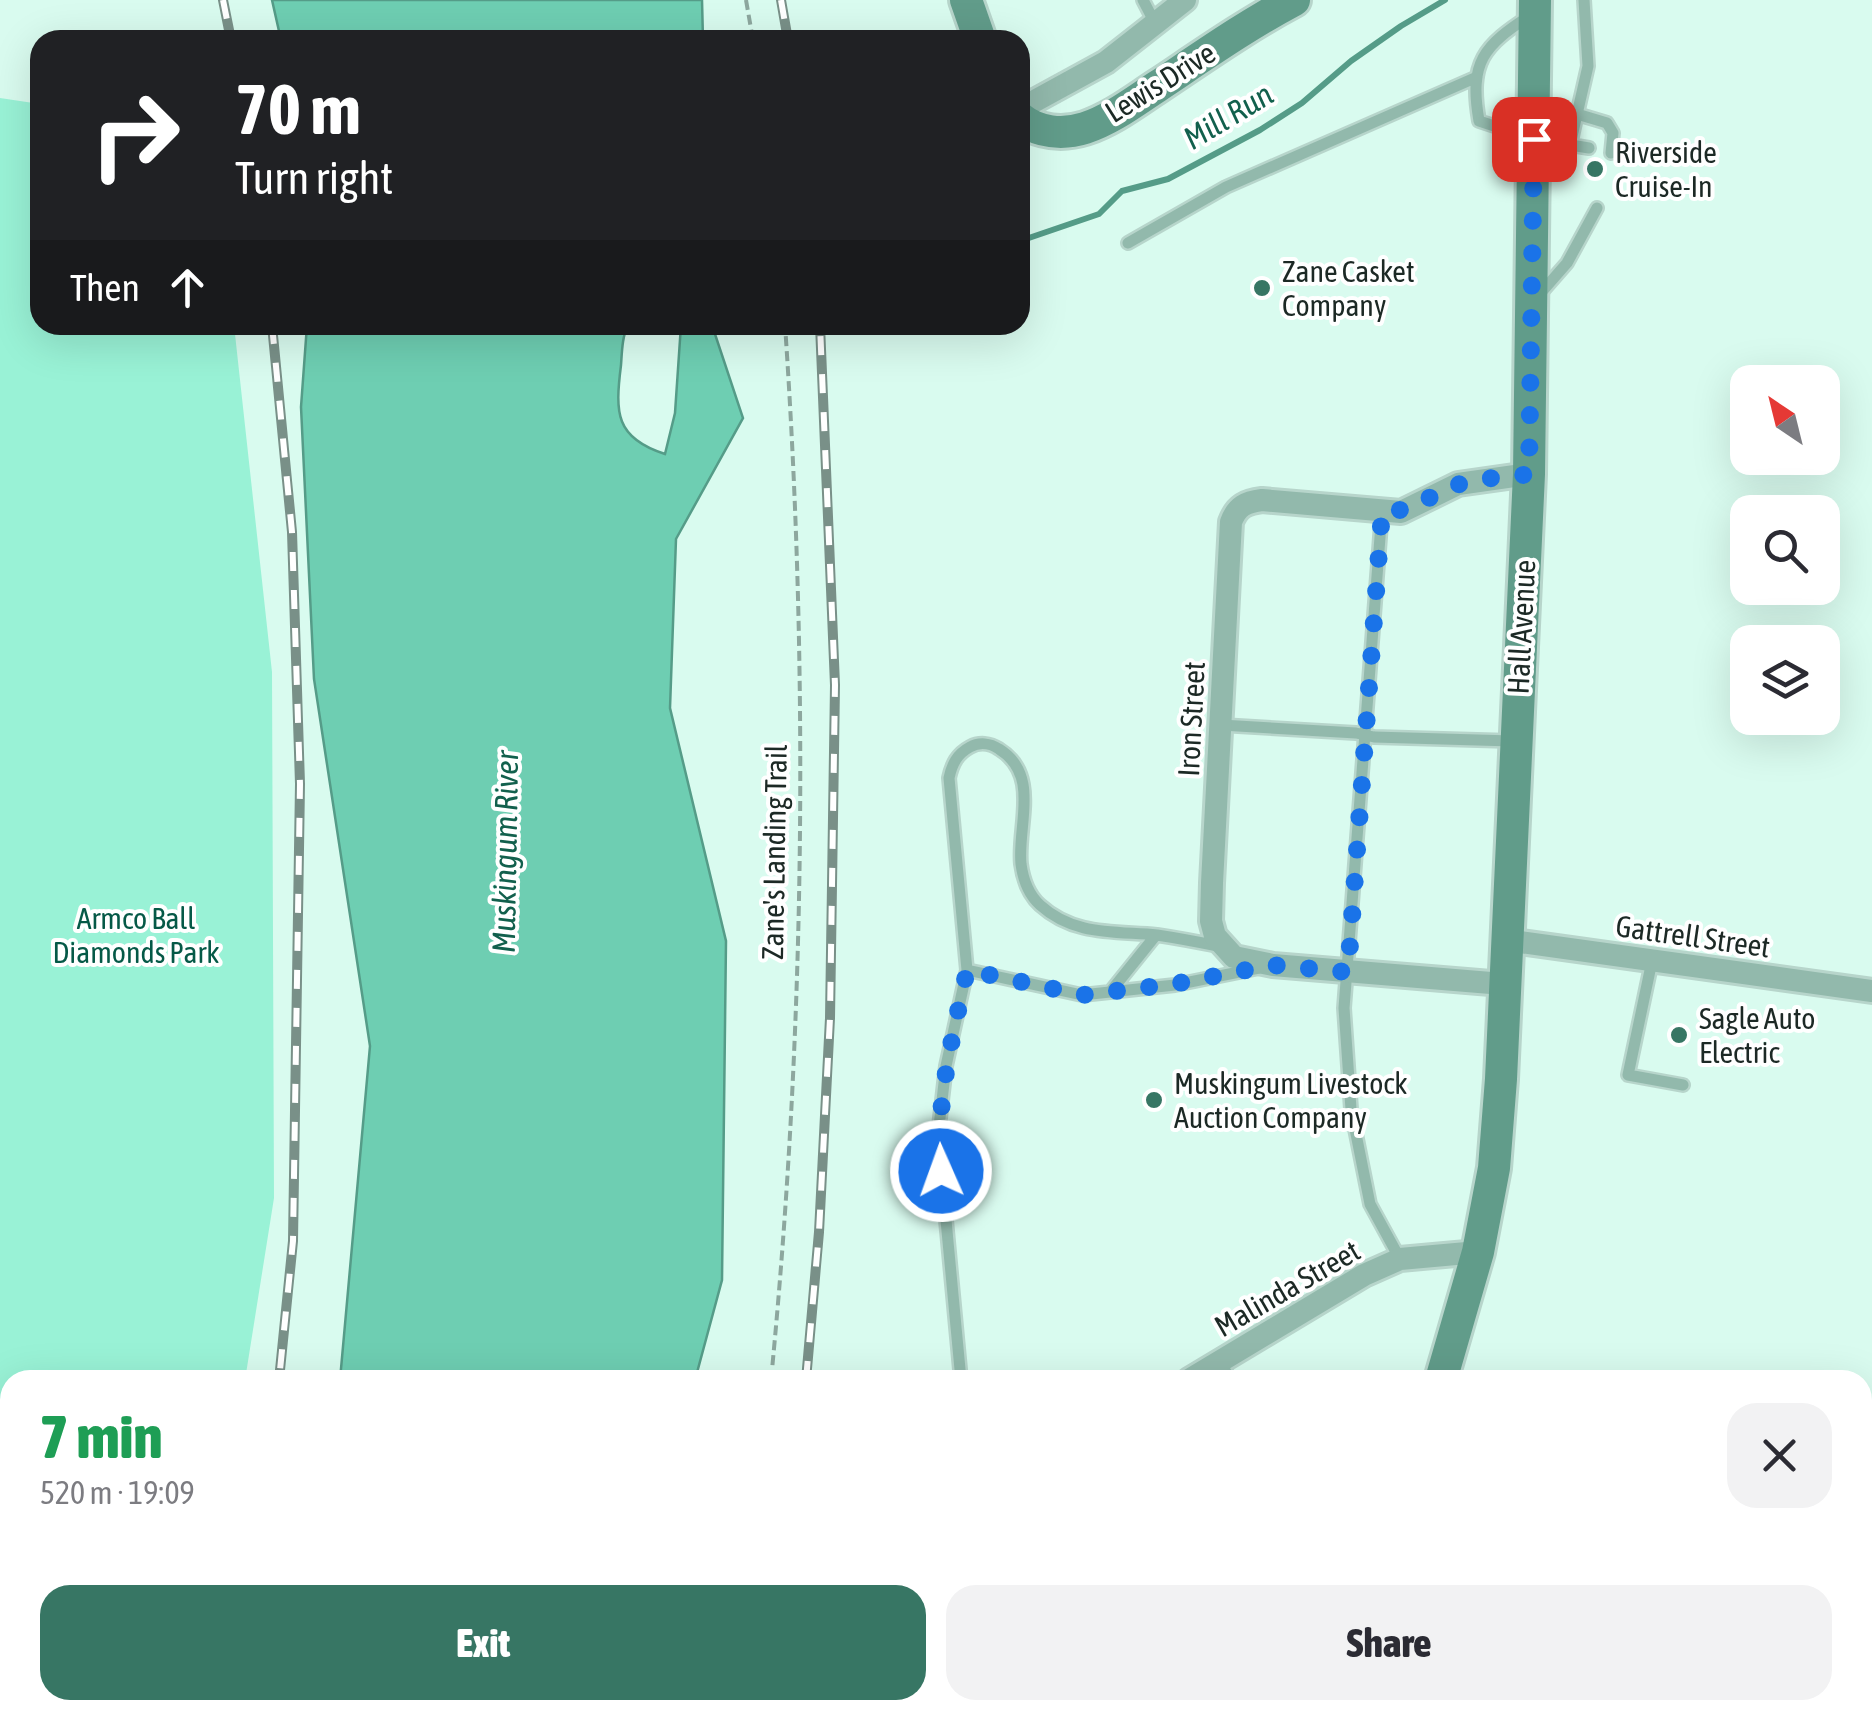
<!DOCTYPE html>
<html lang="en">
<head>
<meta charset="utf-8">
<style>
	:root { --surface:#fff; --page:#f2f2f3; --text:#2b2b33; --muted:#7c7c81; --accent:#377664 }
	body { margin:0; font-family:"Asap Condensed",sans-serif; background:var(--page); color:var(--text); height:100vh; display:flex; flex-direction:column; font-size:38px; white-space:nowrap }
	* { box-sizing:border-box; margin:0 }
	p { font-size:32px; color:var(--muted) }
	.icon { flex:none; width:55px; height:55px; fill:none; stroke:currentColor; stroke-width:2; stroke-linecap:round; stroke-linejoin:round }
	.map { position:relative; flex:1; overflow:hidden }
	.details { position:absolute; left:0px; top:1370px; width:1872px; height:350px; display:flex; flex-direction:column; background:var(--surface); border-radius:30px 30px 0 0; box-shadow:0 10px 40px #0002 }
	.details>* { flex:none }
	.hud { position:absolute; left:30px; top:30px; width:1000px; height:305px; border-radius:30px; box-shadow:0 10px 40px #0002; background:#202124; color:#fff; overflow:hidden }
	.needle { width:65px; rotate:325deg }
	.tools { position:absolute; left:1730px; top:365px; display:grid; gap:20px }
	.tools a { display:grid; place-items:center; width:110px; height:110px; border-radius:20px; background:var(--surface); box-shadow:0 10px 40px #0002; font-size:50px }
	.pin { position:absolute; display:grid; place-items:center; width:85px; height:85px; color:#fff; margin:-42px; border-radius:20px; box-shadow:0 5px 15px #0006 }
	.me { position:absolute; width:110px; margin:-55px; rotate:358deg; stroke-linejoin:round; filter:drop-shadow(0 0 8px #0008) }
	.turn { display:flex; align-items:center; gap:35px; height:210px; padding:0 40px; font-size:45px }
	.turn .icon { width:130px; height:130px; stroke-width:2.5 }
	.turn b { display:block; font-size:70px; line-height:85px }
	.then { display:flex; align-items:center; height:95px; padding:0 40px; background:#0003; gap:20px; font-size:38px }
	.round { display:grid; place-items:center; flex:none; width:105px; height:105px; border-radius:30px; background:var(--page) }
	.headline { display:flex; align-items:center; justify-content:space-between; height:170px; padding:0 40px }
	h1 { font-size:60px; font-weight:800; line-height:75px; color:#1e9e55 }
	.button { display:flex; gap:20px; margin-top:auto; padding:20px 40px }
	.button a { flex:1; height:115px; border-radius:30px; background:var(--accent); color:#fff; font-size:40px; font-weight:800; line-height:115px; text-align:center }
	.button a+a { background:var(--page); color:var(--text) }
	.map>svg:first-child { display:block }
	.green { fill:#99f2d6 }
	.water { fill:#6eceb2; stroke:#559c88; stroke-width:2.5 }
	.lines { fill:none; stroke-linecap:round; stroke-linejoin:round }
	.stream { stroke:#559c88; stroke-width:6 }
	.lane-casing { stroke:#b7d5cb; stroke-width:16 }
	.street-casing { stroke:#b7d5cb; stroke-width:28 }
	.secondary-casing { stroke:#b7d5cb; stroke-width:38 }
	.path { stroke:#8da79e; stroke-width:4; stroke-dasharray:10 5; stroke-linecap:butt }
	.lane { stroke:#92b9ac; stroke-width:11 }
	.street { stroke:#92b9ac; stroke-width:22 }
	.secondary { stroke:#619c8a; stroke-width:32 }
	.rail-casing { stroke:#799088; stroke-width:10 }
	.rail { stroke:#fff; stroke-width:6; stroke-dasharray:19; stroke-linecap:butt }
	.route { stroke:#1a73e8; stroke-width:18; stroke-dasharray:0 32.4 }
	.poi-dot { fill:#377664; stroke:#fff; stroke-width:4 }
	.labels { text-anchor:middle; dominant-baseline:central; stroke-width:8; stroke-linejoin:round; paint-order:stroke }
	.street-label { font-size:30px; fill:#1c2925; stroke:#fff }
	.poi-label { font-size:30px; fill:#1c2925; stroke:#fff; text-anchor:start }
	.park-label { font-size:30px; fill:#055947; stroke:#fff }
	.water-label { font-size:32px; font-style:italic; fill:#12604d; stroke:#fff }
</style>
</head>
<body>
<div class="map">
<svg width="1872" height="1720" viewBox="0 0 1872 1720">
	<rect width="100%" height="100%" fill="#d9fbef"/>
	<path class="green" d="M0,98L40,104V325H234L272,672L274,1198L245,1380H10V1467L0,1465Z"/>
	<path class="water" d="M272,0H702L703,40H281Z
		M307,325H628C622,337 622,352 621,365C615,413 615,438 665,454L675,413L681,325H712L743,418L676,539L670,708L726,941L722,1280L695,1380H340L370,1046L314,679L301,407Z
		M281,1710H631L629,1720H279Z"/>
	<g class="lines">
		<path class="stream" d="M1020,241L1099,214L1122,191L1168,179L1260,130L1302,103L1351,61L1401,26L1445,0"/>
		<g class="lane-casing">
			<path id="lane" d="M1143,0L1156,25
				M1531,15C1483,46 1469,62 1479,121L1534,139L1589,148
				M1577,114L1607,123L1613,133L1611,153
				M1570,145L1588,66L1584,0
				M1128,243L1226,187L1477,77
				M1539,295L1567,263L1597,208
				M1382,511L1344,1008L1351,1109L1370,1204L1400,1259
				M1221,725L1356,733L1374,737L1512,741
				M1652,961L1628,1075L1683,1085
				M967,970L1082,995L1175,985L1259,968
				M1111,991L1156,935
				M1219,1361L1231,1380
				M961,1380L938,1135L946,1066L967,970L949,778C952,764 957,754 970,747C979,742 990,743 999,749C1041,775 1017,826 1021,864C1023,879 1029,895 1040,905C1074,936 1115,931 1157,935C1177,938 1198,942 1218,946
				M1863,1440L1872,1442
				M0,1552L10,1560
				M0,1677L10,1674"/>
		</g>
		<g class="street-casing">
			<path id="street" d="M1020,109L1106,62L1185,0
				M1506,940L1872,991
				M1503,984L1273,965L1234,957L1215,936L1211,921L1212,883L1231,522C1237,506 1246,502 1262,500L1401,512L1458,484L1529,474
				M1189,1380L1364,1275L1400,1259L1478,1252"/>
		</g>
		<g class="secondary-casing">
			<path id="secondary" d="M966,0L980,40
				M1020,118C1038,133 1063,135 1085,128C1112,119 1135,101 1158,86C1203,56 1247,25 1294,0
				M1441,1380L1478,1252L1494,1168L1501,1079L1529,474L1535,0
				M1412,1710L1413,1720"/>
		</g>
		<path class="path" d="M746,0L753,40
			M771,1380C805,1032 809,673 785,325
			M731,1720L732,1710"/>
		<use href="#lane" class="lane"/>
		<use href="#street" class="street"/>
		<use href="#secondary" class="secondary"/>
		<g class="rail-casing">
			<path id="rail" d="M223,0L231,40
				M781,0L788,40
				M272,325L292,532L300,784L293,1241L279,1380
				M806,1380L819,1232L830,1018L835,685L820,325
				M224,1720L226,1710
				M766,1720L768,1710"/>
		</g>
		<use href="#rail" class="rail"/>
	</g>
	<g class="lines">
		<path class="route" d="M941,1171C935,1102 953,1036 967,970L1082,995L1174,984L1272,965L1348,972L1382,512C1413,512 1429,495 1457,485C1478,477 1506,478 1529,474L1534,139"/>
	</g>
	<g class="poi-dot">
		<circle cx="1595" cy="169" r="10"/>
		<circle cx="1262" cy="288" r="10"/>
		<circle cx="1679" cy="1035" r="10"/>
		<circle cx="1154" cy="1100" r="10"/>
	</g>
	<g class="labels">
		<g class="street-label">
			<text transform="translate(1160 82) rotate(-32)">Lewis Drive</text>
			<text transform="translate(1521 627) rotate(-87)">Hall Avenue</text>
			<text transform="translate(1191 719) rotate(-87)">Iron Street</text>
			<text transform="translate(774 852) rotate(-89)">Zane's Landing Trail</text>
			<text transform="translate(1693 936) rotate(8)">Gattrell Street</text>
			<text transform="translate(1287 1288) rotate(-30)">Malinda Street</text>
		</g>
		<g class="poi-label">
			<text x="1615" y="152">Riverside<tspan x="1615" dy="34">Cruise-In</tspan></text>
			<text x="1282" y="271">Zane Casket<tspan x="1282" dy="34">Company</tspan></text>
			<text x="1699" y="1018">Sagle Auto<tspan x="1699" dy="34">Electric</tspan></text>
			<text x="1174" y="1083">Muskingum Livestock<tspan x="1174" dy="34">Auction Company</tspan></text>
		</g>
		<g class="park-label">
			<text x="136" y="918">Armco Ball<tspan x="136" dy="34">Diamonds Park</tspan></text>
		</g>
		<g class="water-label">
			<text transform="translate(1228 116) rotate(-31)">Mill Run</text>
			<text transform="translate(505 852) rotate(-89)">Muskingum River</text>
		</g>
	</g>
</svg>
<div class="tools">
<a><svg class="needle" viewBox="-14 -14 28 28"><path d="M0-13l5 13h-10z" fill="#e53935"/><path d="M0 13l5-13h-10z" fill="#7c7c81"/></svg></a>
<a><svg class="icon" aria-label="search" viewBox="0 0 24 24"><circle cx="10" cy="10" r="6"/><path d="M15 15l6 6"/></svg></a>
<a><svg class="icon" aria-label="layers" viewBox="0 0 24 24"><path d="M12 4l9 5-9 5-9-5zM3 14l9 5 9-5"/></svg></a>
</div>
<div class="pin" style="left:1534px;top:139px;background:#d93025"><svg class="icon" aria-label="arrive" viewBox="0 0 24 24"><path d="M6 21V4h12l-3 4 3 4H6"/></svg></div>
<svg class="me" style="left:941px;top:1171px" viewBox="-20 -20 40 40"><circle r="17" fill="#1a73e8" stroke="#fff" stroke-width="3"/><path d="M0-11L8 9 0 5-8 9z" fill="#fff"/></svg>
<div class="hud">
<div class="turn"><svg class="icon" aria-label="right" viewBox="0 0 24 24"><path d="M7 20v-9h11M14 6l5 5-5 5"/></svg><div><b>70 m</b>Turn right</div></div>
<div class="then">Then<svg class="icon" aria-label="ahead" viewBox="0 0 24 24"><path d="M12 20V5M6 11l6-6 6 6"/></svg></div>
</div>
<section class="details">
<div class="headline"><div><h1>7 min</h1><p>520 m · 19:09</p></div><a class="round"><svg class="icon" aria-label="close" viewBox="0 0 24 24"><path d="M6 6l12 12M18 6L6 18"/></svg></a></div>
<div class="button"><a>Exit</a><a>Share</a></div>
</section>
</div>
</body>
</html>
